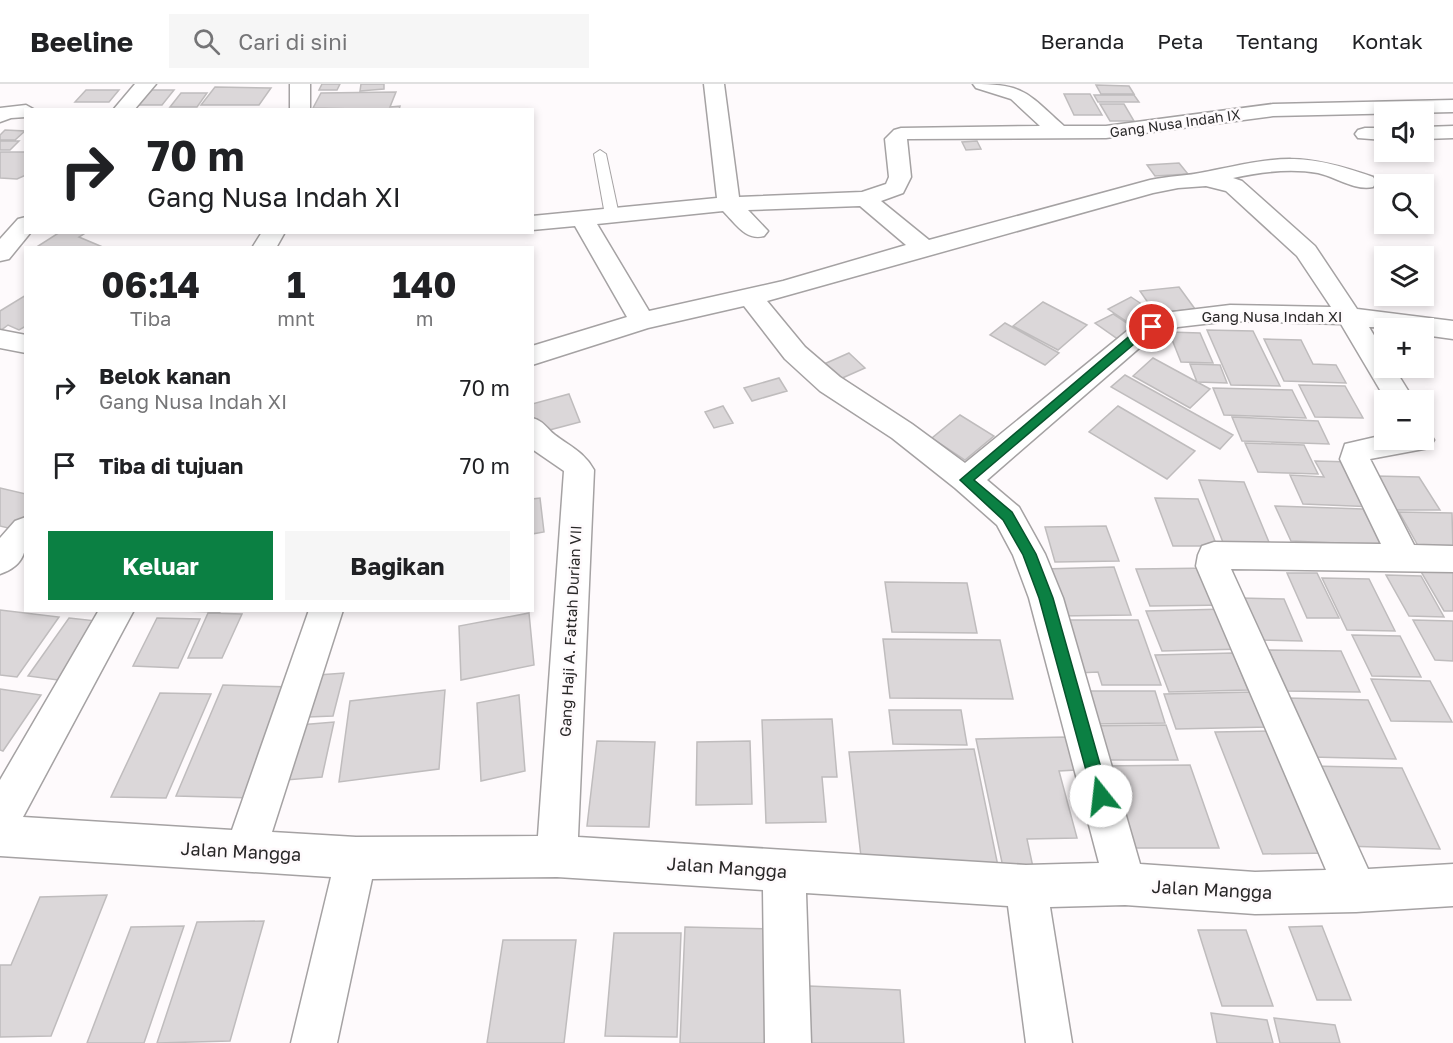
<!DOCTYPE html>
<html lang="id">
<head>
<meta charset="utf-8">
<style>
	:root { --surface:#fff; --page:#f6f6f6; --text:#202124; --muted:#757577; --line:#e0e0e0; --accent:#0b8043 }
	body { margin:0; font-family:"Golos Text",sans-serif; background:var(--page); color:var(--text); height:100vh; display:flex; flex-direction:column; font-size:22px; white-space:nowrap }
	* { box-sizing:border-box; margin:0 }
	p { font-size:20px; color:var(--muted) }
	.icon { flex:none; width:33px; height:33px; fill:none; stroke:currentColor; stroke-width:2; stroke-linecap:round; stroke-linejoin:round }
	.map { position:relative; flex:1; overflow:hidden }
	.details { position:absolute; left:24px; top:162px; width:510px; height:366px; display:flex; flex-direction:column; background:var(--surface); border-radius:0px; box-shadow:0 3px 9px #0003 }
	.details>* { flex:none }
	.banner { position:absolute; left:24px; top:24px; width:510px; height:126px; border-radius:0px; box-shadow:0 3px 9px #0003; background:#fff; color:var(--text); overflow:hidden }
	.fabs { position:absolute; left:1374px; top:18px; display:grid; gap:12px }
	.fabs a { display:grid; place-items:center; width:60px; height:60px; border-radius:0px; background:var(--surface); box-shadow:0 3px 9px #0003; font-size:30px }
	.pin { position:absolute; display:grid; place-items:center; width:51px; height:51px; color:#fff; margin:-26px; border:3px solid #fff; border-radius:50%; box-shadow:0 2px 6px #0007 }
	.me { position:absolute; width:66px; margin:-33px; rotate:344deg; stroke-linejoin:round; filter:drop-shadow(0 0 4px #0008) }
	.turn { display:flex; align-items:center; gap:21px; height:126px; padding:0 24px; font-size:27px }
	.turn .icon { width:78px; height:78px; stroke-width:2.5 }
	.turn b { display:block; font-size:42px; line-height:51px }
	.eta { display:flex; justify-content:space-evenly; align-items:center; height:102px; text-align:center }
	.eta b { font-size:36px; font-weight:700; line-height:42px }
	.button { display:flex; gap:12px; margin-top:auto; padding:12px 24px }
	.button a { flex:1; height:69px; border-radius:0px; background:var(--accent); color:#fff; font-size:24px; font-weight:700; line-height:69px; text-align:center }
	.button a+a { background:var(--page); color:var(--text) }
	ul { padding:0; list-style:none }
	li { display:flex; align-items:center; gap:18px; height:78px; padding:0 24px }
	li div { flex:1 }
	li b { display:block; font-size:22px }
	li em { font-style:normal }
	header { display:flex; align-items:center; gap:36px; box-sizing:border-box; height:84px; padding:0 30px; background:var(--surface); border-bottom:2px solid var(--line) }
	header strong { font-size:28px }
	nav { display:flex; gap:33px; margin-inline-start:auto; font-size:21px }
	.search { width:420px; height:54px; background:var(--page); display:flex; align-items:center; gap:15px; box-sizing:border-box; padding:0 21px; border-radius:0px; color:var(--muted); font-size:22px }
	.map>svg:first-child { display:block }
	.building { fill:#dbd7d9; stroke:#bfbcbd; stroke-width:1.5 }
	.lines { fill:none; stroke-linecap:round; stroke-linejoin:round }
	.service-casing { stroke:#a5a2a3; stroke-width:2 }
	.minor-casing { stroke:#a5a2a3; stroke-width:3 }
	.service { fill:#fff; fill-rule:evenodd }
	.minor { fill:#fff; fill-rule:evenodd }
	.route { fill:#0b8043; stroke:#07532c; stroke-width:1.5 }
	.labels { text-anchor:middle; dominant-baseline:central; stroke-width:5; stroke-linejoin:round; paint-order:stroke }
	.far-street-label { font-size:14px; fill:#282727; stroke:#fefafc }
	.street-label { font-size:15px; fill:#282727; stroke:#fefafc }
	.near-street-label { font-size:18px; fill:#282727; stroke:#fefafc }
</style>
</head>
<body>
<header>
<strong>Beeline</strong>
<div class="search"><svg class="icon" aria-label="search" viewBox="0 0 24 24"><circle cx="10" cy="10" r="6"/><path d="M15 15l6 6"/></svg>Cari di sini</div>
<nav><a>Beranda</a><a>Peta</a><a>Tentang</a><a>Kontak</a></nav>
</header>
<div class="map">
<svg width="1453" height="959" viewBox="0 0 1453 959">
	<rect width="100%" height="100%" fill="#fefafc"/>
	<path class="building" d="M322,0H340L337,6H319Z
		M361,0H384V5L360,7Z
		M1096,1L1129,2L1134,10H1101Z
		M215,3L271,4L259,21H201Z
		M86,6H119L109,18H75Z
		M145,6H174L162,21H132Z
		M396,8L390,23L400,22L399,26L313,24L321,9Z
		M181,9H207L197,23H170Z
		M1064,10H1090L1102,31H1074Z
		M1094,11H1134L1139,18H1098Z
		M1100,20H1124L1134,37H1110Z
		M5,46L25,47L15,56H0V51Z
		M0,57H19L10,66H0Z
		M977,57L981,65L966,66L962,58Z
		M0,68H26V91L17,95L0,94Z
		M1179,79L1188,90L1155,92L1147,81Z
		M60,148H87L79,153L105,164H35Z
		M1179,203L1195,225L1155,229L1140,207Z
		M26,211V242L19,246L8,241L0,247V227Z
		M1131,213L1161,233L1138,245L1108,225Z
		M1043,218L1087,241L1058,266L1013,242Z
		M1113,230L1140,248L1122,258L1095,239Z
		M1005,239L1059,269L1045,281L990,251Z
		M1207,246L1253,247L1280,302L1231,301Z
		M1169,248L1200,249L1213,279L1181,278Z
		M1264,255L1301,256L1313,280L1336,281L1346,299L1284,297Z
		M849,269L865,284L831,299L815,284Z
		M1153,274L1210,305L1190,324L1133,292Z
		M1190,280L1220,281L1227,299L1197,298Z
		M1125,291L1233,351L1220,365L1111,303Z
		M779,294L787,307L752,317L744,304Z
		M1299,301L1345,302L1363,334L1315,333Z
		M1213,304L1292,306L1306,334L1224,331Z
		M569,310L580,338L538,349L532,335V320Z
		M723,322L733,339L714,344L705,328Z
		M1118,322L1195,367L1167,395L1089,348Z
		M960,331L994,352L965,376L932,354Z
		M1232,333L1318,337L1329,360L1242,357Z
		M1245,359L1304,361L1318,390L1258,388Z
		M1315,377L1352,378L1376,423L1303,420L1290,391L1324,393Z
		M1376,392L1419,393L1440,426H1396Z
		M1199,396L1244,398L1271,463L1224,461Z
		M0,404L26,410V431L12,445L0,442Z
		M540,414L544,448L532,450V415Z
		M1155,414L1198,415L1217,462H1173Z
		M1275,422L1363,425L1382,461L1291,457Z
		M1399,428L1452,429L1453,468L1421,467Z
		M1106,442L1119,477L1055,478L1045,443Z
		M1114,483L1131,531L1059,532L1044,485Z
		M1213,484L1229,521L1150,522L1136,485Z
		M1420,486L1453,487V527H1444Z
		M1287,489H1317L1339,534H1307Z
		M1386,491L1421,492L1444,533L1409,532Z
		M1322,494L1369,495L1395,547L1347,546Z
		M885,498L967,499L977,549L892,548Z
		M1240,514L1284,515L1302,557L1257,556Z
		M1226,525L1244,565L1162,567L1146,527Z
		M0,526L59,533L17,593L0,591Z
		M140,526H221L220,528Z
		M208,529L242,530L222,574H188Z
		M529,529L534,581L461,596L459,542Z
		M69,534L97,537L58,596L28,592Z
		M157,534L200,535L178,584L133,582Z
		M1062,536H1138L1161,601H1102L1098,588L1077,589Z
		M1413,536L1453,537V577L1435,576Z
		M1352,551L1400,552L1421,593L1372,592Z
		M883,555L1000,556L1013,615L890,614Z
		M1269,566L1341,567L1360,608L1286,607Z
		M1233,569L1248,606L1169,608L1155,571Z
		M344,589L333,632L308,633L318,591Z
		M1371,595L1430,597L1452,638L1391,637Z
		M223,601L293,603L253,714L176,712Z
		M0,605L41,611L3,667L0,666Z
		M445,606L439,685L339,698L350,617Z
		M1081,607H1155L1165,639L1090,640Z
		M1253,608L1268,643L1176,645L1164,610Z
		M160,609L211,610L166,714L111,713Z
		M519,611L525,687L481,697L477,619Z
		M1287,614L1368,616L1396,675L1311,673Z
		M889,626H961L967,661L893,660Z
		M832,635L837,693H822L826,738L766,739L762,636Z
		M334,638L322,693L286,696L299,641Z
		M1166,641L1178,676H1094L1084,642Z
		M1274,647L1328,769L1263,770L1215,648Z
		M1067,653L1076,686L1059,687L1077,754L1027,755L1034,788H1004L976,655Z
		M597,657L655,658L649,743L587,742Z
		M750,657L752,720L696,721L697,658Z
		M974,665L999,787L863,790L849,668Z
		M1190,681L1219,764H1124L1101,682Z
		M1311,682L1402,684L1440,765L1343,762Z
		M107,811L51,952L0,953V881H11L40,813Z
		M264,837L230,957L157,959L197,838Z
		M184,842L144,959H87L131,843Z
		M1322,842L1351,916H1317L1289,843Z
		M685,843L776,845L779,959H680Z
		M1198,846H1246L1273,922H1222Z
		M614,849H681L677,953L605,952Z
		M503,856H576L564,959H487Z
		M809,902L900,906L904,959H810Z
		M1211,929L1267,936L1273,959H1217Z
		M1274,934L1335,941L1340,959H1280Z"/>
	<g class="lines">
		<g class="service-casing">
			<path id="service" d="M600,66L606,70L619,131L612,135L605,131L594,70Z"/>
		</g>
		<g class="minor-casing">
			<path id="minor" d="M135,0H156L134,26H113Z
				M290,0H310V26H290Z
				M704,0H724L739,113L862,108L886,100L889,93L885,55L894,46L901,44L1040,42L1011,15L976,4L973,0C1025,0 1027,9 1064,42H1106L1273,20L1453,16V28L1273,32L1106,54L907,55L911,93L903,109L881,117L929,156L1150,96C1168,92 1187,92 1205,88C1278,73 1300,67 1373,93L1376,98L1373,103C1355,107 1336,93 1318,89C1290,84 1260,88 1233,94L1242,97L1315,162L1357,225L1453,237V255L1424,251V244L1369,243L1384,268V284H1394L1414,316H1386L1341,240L1230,237L1178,243L1145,259L987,396L1019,423L1045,470L1063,514L1140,780L1255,788L1326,786L1196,482L1198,471L1202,462L1214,458L1381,460L1340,375L1345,360L1384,351V356H1424V347L1429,348L1434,356L1429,364L1370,375L1414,461L1453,462V488L1231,485L1368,785L1453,780V822L1356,828L1255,830L1125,821L1050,823L1072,959H1026L1008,822L806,809L811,959H765L763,806L557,793L372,795L337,959H291L331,793L0,772V696L99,526H134L23,733L232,746L309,526H343L272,748L356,753L538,752L564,387L532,365V334C544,337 546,344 555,351C571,363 584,368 594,386L578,753L1026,781L1099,779L1029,514L1013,471L997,441L955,404L892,354L820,307L785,275L744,222L648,244L532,281V262L627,233L575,142L532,146V132L717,114ZM1206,102L1226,107L1297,172L1331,223L1230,221L1164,229L1127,247L965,379L912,340L840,293L805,263L767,217L1153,109L1178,104ZM860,122L906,161L783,197L649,227L597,140L723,127C736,140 746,157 764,152L768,147L748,126Z
				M26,21L35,26H26V33L11,34L0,38V24Z
				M1453,42V54L1424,55V43Z
				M1365,44H1384V56L1358,54L1355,50L1358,46Z
				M26,133V148H31L9,175L0,177V155L18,135Z
				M262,148H285L276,164H252Z
				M0,246L26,251V269L0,264Z
				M26,433C26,460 30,480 0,490V454L15,437Z"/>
		</g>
		<use href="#service" class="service"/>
		<use href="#minor" class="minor"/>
	</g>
	<path class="route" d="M1152,240L1156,241V246L1140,255L974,396L1012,428L1036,470L1053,514L1109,712L1107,718L1101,720L1095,718L1093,712L1039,514L1023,471L1003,436L960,396L1132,250Z"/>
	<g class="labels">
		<g class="far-street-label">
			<text transform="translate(1175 39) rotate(-8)">Gang Nusa Indah IX</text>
		</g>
		<g class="street-label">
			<text x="1272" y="232">Gang Nusa Indah XI</text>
			<text transform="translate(570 547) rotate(-87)">Gang Haji A. Fattah Durian VII</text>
		</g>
		<g class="near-street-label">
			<text transform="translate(241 767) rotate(3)">Jalan Mangga</text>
			<text transform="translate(727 783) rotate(4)">Jalan Mangga</text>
			<text transform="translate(1212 805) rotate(3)">Jalan Mangga</text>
		</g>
	</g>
</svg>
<div class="fabs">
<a><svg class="icon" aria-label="sound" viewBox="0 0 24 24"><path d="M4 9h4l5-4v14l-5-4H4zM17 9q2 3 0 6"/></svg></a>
<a><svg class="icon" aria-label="search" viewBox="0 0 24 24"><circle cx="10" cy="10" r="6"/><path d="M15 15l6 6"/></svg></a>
<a><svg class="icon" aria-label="layers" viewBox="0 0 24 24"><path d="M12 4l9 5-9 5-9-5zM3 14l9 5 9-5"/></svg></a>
<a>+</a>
<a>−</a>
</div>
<div class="pin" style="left:1152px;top:243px;background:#d93025"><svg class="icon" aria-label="arrive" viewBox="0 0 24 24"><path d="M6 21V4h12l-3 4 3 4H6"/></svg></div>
<svg class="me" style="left:1101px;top:712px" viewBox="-20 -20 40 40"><circle r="19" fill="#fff"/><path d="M0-13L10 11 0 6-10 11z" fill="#0b8043"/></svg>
<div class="banner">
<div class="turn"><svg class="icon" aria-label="right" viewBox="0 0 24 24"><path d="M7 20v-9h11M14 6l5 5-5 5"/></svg><div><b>70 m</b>Gang Nusa Indah XI</div></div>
</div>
<section class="details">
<div class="eta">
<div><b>06:14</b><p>Tiba</p></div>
<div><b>1</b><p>mnt</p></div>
<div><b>140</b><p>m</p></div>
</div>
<ul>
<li><svg class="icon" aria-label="right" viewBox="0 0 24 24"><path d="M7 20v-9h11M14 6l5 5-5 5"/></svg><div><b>Belok kanan</b><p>Gang Nusa Indah XI</p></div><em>70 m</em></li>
<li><svg class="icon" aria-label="arrive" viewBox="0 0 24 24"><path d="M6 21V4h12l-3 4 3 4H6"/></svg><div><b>Tiba di tujuan</b></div><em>70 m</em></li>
</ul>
<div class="button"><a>Keluar</a><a>Bagikan</a></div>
</section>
</div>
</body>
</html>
